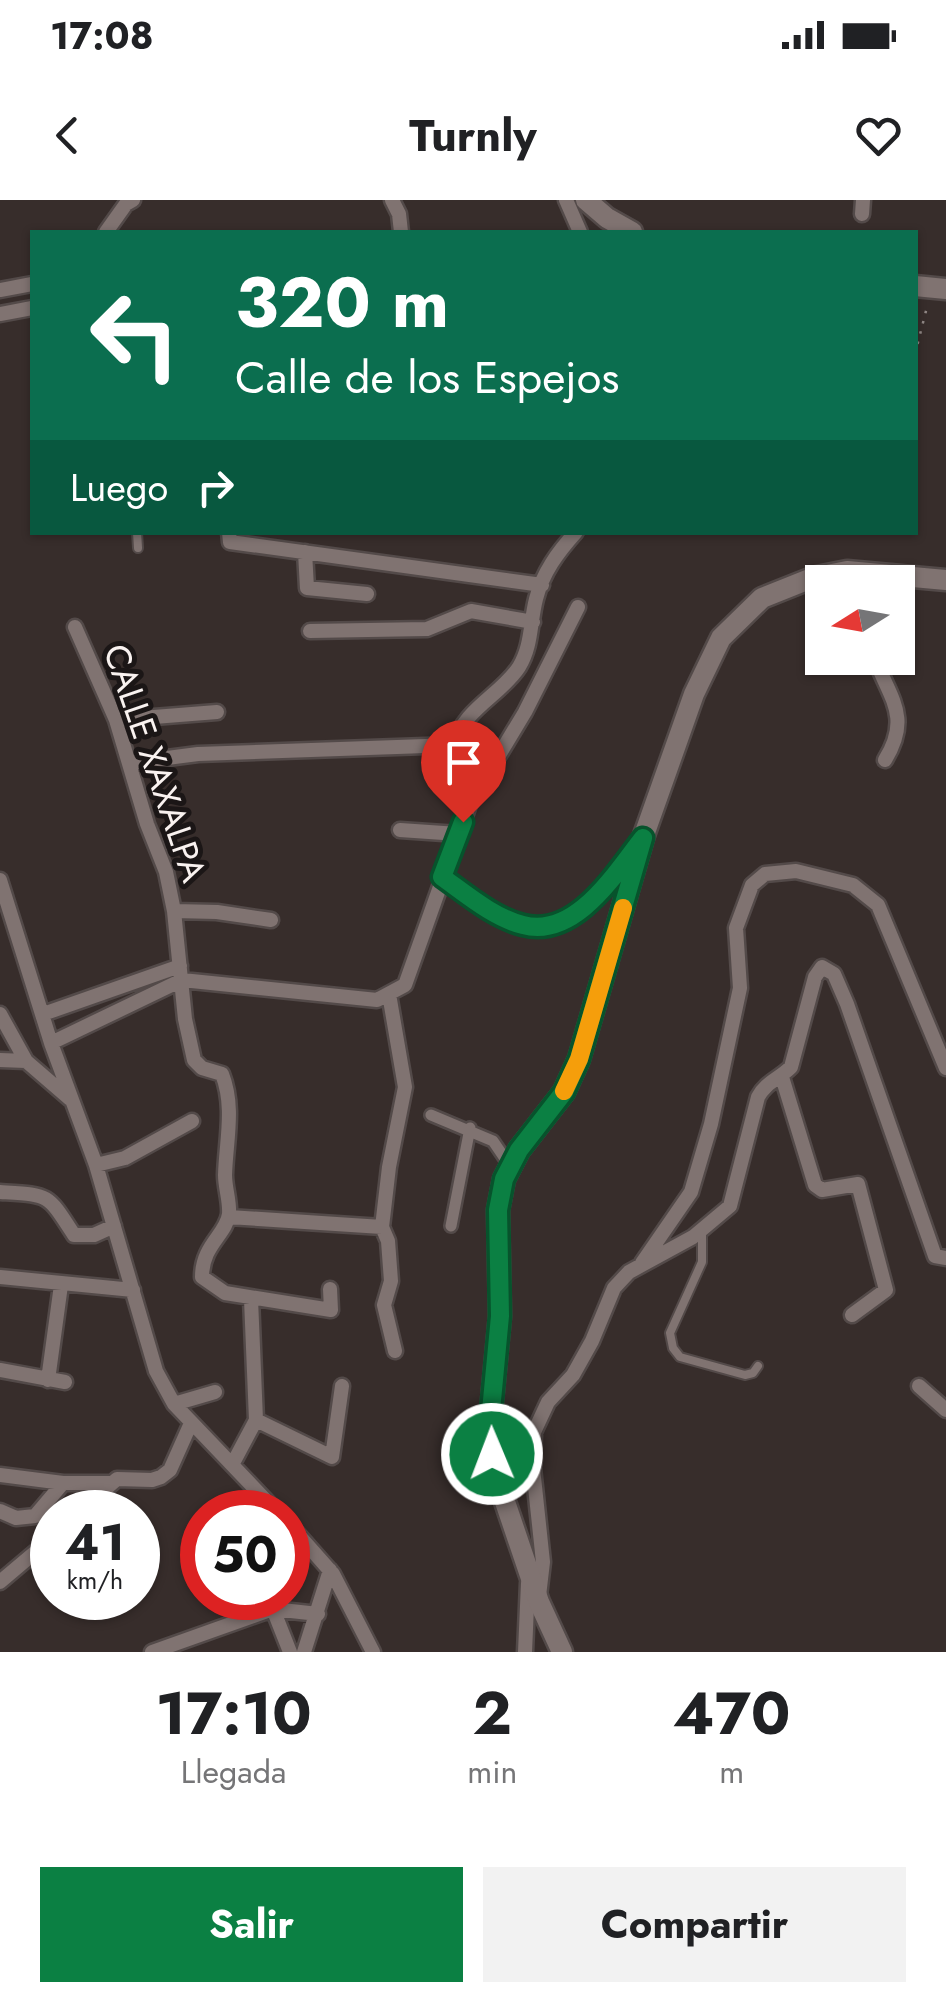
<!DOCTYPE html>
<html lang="es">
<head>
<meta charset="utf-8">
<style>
	:root { --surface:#fff; --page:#f2f2f2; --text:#202124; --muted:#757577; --accent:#0b8043 }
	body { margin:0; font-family:Jost,sans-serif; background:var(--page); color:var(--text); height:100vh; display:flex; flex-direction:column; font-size:38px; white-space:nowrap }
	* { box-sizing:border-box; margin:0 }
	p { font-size:32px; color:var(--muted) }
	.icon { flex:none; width:55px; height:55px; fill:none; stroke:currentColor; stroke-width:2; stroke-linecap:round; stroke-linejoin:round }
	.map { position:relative; height:1452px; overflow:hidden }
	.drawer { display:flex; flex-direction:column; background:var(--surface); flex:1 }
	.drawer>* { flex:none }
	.hud { position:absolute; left:30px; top:30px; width:888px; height:305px; border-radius:0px; box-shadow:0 2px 8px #0004; background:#0b6e4f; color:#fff; overflow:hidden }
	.needle { width:65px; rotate:259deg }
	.buttons { position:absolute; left:805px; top:365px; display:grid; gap:20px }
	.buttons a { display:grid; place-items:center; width:110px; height:110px; border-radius:0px; background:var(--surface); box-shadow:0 2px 8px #0004; font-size:50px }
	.speed { position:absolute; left:30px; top:1290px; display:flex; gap:20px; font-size:50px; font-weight:700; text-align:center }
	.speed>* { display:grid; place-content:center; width:130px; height:130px; border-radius:50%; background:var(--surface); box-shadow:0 2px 8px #0004; line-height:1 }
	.speed small { font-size:25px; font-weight:400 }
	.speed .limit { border:15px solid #d22; background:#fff; color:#111 }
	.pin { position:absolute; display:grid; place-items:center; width:85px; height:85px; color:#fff; margin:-102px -42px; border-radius:50% 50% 50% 0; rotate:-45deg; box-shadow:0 0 10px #0007 }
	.pin .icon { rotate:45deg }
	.me { position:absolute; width:110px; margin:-55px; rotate:359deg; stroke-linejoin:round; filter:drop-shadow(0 0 8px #0008) }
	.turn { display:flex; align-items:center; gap:35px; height:210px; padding:0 40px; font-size:45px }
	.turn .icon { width:130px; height:130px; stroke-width:2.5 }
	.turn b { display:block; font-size:70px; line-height:85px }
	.then { display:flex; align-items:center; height:95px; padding:0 40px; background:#0003; gap:20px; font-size:38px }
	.eta { display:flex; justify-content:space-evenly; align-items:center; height:170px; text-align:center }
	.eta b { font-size:60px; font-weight:700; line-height:70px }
	.primary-button { display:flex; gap:20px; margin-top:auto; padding:20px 40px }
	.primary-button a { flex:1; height:115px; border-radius:0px; background:var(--accent); color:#fff; font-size:40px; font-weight:700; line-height:115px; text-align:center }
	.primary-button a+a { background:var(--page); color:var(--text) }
	.status { display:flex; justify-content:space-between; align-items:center; height:70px; padding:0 50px; background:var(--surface); direction:ltr }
	.status svg { height:28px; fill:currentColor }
	header { display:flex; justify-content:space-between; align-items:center; height:130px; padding:0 40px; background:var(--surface); font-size:45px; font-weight:700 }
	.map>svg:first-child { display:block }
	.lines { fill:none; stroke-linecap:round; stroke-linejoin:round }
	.service-casing { stroke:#534a49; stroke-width:12 }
	.pedestrian-casing { stroke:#534a49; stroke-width:16 }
	.minor-casing { stroke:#534a49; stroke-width:19 }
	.secondary-casing { stroke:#534a49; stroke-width:25 }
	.path { stroke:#928987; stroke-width:2.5; stroke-dasharray:2.5 8; stroke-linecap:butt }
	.service { stroke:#807371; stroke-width:8 }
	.pedestrian { stroke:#807371; stroke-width:11 }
	.minor { stroke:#807371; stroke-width:14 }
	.secondary { stroke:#807371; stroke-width:20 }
	.route-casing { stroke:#07532c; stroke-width:25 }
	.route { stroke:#0b8043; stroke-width:18 }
	.slow { stroke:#f59e0b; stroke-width:18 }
	.labels { text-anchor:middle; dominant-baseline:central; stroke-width:10; stroke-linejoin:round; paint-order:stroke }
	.street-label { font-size:35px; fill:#f9f2f0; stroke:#1b1616 }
</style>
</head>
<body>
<div class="status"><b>17:08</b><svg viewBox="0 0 49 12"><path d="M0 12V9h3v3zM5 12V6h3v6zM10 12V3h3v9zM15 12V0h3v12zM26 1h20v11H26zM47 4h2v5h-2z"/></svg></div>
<header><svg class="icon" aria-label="back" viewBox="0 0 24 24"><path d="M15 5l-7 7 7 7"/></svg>Turnly<svg class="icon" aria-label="heart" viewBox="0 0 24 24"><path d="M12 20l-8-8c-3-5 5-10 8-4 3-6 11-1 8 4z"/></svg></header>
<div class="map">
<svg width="946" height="1452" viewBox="0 0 946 1452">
	<rect width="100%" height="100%" fill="#372d2b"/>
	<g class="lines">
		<g class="service-casing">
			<path id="service" d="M137,332L138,348
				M702,1031V1062L670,1133L673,1148L680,1157L745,1175L753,1173L758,1166"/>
		</g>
		<g class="pedestrian-casing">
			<path id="pedestrian" d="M431,915L493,941L510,966
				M451,1026L470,928"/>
		</g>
		<g class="minor-casing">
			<path id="minor" d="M392,0L399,14L401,32
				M566,0L580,32
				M862,14L863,0
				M106,32L126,4L133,0
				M0,90L32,84
				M0,114L32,108
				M229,332L230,342L542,385
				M305,352L307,388L367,394
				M75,427L116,520L147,624L166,672L174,711L185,819L194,860L202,868L222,874C235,907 226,941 225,975C225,988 230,1001 229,1014C226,1035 202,1045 202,1077L225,1093L331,1110L330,1089
				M310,431L427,429L471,411L533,422
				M875,458C889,498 912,516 885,560
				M116,520L217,512
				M129,563L198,554L454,545
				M469,605C464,588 450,562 454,545C463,509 501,495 519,467C532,446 530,422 536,399C543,372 558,352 576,332
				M400,630L458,634
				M442,677C466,694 494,718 523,725C574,739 612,678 638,644
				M0,680L51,843L96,965L156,1171L174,1204L277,1312
				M174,711L217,712L271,720
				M389,794L405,887L389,967L382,1027L388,1041L391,1081L384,1105L395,1151
				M0,814L26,861
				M43,814L180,766
				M51,843L182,780L377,800L405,785L469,605L525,512L578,407
				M0,860L26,861L70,899
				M782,877L815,985L822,990L858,984L886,1090L852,1115
				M96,965L125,958L192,921
				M0,992C50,995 47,993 74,1035H94L114,1026
				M229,1017L382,1027
				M642,1063L691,992L711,924L740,788L736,728L752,685L765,674L796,671L853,685L878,705L946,868
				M0,1077L133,1090
				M0,1170L65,1182
				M48,1180L61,1085
				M919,1186L946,1210
				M174,1204L215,1192
				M256,1220L332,1257L342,1186
				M232,1265L256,1220L251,1099
				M0,1275L63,1283H110
				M0,1311L16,1318L35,1316L63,1283
				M79,1312L117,1279L152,1280L161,1277L170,1270L191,1223
				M288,1323L333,1374L373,1452
				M0,1382L52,1338
				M539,1396L543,1362L533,1268L534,1232L548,1202L573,1175L592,1141L614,1088L629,1072L693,1037L730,1006L758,897C766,882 779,879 791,867L815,777L822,767L834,774L847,804L935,1056L946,1058
				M261,1398L273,1409L290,1452
				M152,1452L273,1409L318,1414
				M304,1452L330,1370
				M525,1452L528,1383"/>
		</g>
		<g class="secondary-casing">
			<path id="secondary" d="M586,0L607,18L632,32
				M915,86L946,89
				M562,1452L539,1402L501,1290L489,1232L500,1116L498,1010L504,979L519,950L564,892L579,859L643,638L694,494L721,438L762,398L812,378L847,371L946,380"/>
		</g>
		<path class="path" d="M915,154L927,107"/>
		<use href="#service" class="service"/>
		<use href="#pedestrian" class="pedestrian"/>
		<use href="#minor" class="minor"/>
		<use href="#secondary" class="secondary"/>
	</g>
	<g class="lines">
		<g class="route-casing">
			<path id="route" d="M463,622L442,677C466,694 494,718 523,725C576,739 616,672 643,638L579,859L564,892L519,950L504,979L498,1010L500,1116L489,1232L492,1254"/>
		</g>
		<use href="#route" class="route"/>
		<path class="slow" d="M564,891L579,859L623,708"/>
	</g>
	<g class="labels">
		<g class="street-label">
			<text transform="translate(155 563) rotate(71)">CALLE XAXALPA</text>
		</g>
	</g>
</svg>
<div class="buttons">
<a><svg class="needle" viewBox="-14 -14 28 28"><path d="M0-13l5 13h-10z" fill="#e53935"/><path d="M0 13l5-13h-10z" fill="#757577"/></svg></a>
</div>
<div class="speed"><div>41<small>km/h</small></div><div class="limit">50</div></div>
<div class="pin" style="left:463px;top:622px;background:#d93025"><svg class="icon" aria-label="arrive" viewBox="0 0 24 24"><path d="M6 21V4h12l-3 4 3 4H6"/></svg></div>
<svg class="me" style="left:492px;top:1254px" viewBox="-20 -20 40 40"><circle r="17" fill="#0b8043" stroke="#fff" stroke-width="3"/><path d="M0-11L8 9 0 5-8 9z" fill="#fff"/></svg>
<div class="hud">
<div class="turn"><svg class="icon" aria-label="left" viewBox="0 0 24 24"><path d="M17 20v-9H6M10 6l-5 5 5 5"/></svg><div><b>320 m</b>Calle de los Espejos</div></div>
<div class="then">Luego<svg class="icon" aria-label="right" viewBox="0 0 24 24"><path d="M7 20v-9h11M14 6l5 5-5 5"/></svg></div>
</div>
</div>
<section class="drawer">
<div class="eta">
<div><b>17:10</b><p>Llegada</p></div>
<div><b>2</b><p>min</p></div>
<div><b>470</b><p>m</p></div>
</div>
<div class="primary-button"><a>Salir</a><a>Compartir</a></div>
</section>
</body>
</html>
